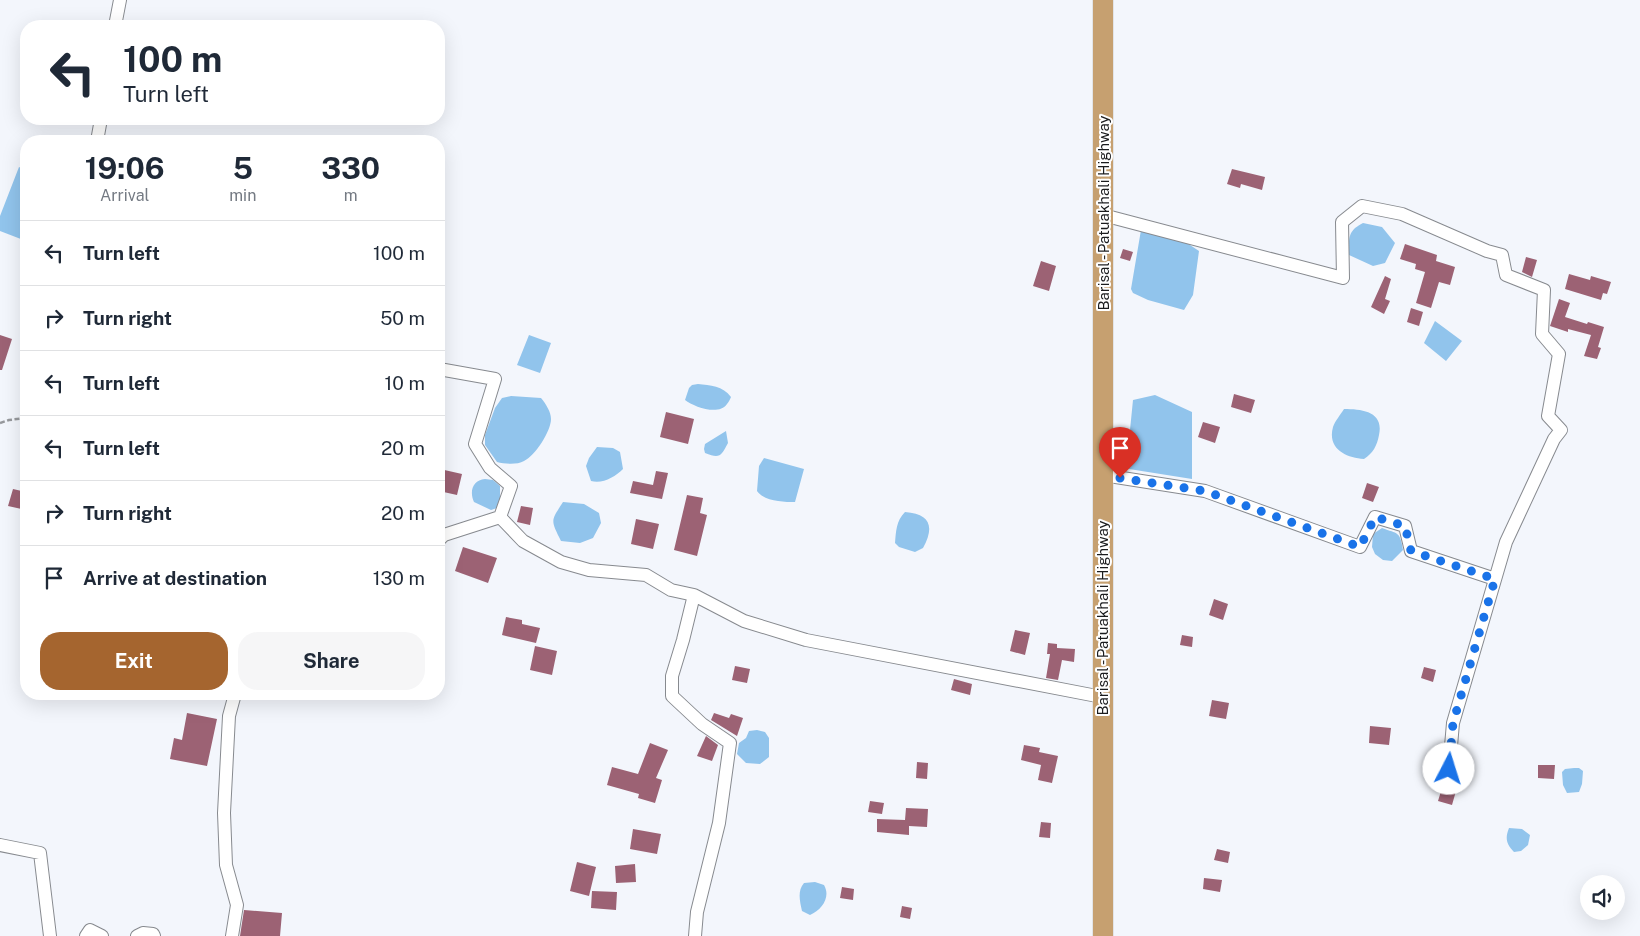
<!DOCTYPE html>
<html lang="en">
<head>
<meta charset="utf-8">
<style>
	:root { --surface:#fff; --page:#f6f6f7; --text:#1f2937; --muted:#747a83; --line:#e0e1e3; --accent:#a5652f }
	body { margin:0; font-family:"Public Sans",sans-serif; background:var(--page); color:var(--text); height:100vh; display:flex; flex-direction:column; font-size:19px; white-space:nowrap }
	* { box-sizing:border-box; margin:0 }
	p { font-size:16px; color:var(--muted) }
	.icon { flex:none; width:28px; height:28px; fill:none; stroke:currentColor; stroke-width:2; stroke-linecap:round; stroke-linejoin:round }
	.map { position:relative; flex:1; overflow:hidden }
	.sheet { position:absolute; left:20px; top:135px; width:425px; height:565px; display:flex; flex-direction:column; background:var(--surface); border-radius:20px; box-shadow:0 5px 20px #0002 }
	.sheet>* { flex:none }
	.banner { position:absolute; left:20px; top:20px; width:425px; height:105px; border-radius:20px; box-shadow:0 5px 20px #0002; background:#fff; color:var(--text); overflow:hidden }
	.controls { position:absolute; left:1580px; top:875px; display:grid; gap:10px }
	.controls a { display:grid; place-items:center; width:45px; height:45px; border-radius:50%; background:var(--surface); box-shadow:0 5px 20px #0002; font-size:25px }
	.pin { position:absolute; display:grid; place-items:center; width:42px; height:42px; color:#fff; margin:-51px -21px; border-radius:50% 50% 50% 0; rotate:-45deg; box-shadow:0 0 5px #0007 }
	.pin .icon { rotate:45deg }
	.me { position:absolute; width:55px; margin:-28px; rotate:5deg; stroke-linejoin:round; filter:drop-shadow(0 0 4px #0008) }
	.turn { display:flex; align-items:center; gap:18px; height:105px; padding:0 20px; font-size:22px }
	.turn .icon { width:65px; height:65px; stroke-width:2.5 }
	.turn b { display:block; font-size:35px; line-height:42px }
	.eta { display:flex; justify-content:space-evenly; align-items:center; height:85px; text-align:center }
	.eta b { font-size:30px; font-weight:700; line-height:35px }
	.cta { display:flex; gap:10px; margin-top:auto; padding:10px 20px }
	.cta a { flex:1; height:58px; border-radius:20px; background:var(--accent); color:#fff; font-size:20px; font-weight:700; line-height:58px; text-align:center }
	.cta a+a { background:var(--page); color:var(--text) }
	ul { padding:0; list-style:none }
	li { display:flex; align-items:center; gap:15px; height:65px; padding:0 20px; border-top:1px solid var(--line) }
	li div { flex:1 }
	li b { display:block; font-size:19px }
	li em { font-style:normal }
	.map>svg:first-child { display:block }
	.water { fill:#91c4ec }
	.building { fill:#9c6274 }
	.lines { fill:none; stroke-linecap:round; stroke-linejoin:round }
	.minor-casing { stroke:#878a8f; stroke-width:14 }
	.trunk-casing { stroke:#d1d2d2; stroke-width:21 }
	.path { stroke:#97999d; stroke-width:2.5; stroke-dasharray:5 2.5; stroke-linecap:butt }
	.minor { stroke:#fff; stroke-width:12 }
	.trunk { stroke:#c6a070; stroke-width:20 }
	.route { stroke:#1a73e8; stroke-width:9; stroke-dasharray:0 16.2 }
	.labels { text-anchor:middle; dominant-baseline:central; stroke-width:4; stroke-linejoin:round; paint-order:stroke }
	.street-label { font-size:15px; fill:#1b1c1e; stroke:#fff }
</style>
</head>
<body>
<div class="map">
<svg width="1640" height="936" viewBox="0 0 1640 936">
	<rect width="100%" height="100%" fill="#f3f6fc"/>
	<path class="water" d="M19,167L26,170V241L0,231V216Z
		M1363,223L1382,227L1395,243L1385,263L1373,266L1349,255C1349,239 1347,231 1363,223Z
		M1141,230L1178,237L1199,251L1193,295L1184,310L1148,300L1133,293L1131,289Z
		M1435,321L1462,341L1446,361L1424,343Z
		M529,335L551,343L540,373L517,365Z
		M698,384C710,385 723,386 731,397C730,399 729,402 727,404C719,416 694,407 685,400L689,388L692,385Z
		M1155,395L1192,412V479L1129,469V440L1133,400Z
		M511,396L541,398C546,404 551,412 551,419C551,431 535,456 524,461C517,465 505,464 497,462L485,445V435L495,408L502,398Z
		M1344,409C1363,409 1384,412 1379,435C1377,446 1373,453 1364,459C1346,458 1327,449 1333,427C1335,421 1341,414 1344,409Z
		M726,431L728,443C721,456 720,459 705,453L704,449L705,444Z
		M597,447L613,448L620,452L623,469C615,477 603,484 591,481L586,466L589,458Z
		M764,458L804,469L795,502C783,502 764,501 757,491L759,466Z
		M485,479L493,480L500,486V502L497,508L491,510L474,502C469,491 473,480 485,479Z
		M563,502L584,504L599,513L601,523L593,538L580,543L561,541C550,519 551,521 563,502Z
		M905,512C930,514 935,526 923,548L915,552L899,547L895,543C896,532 896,521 905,512Z
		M1382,528C1398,534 1400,531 1403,550L1392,561L1383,560L1375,554L1372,547L1373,534Z
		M757,730L765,732L769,738V757L760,764L746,763L737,754L739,743L746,738L749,731Z
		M1574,768H1579L1583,771L1582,784L1579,792L1567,793L1563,785L1562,772L1565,769Z
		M1509,828L1522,829L1530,835L1528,845L1521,851L1514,852C1506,844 1505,838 1509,828Z
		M815,882L824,885C831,897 822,910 810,915L802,911C800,902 797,891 804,883Z"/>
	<path class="building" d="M1232,169L1265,177L1262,190L1241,184L1240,188L1227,184Z
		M1405,244L1437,255L1436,261L1455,267L1450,285L1439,282L1431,308L1416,303L1425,272L1415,269L1416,264L1400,259Z
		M1123,249L1133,252L1130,261L1120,258Z
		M1526,257L1537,260L1532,277L1522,272Z
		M1041,261L1056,266L1049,291L1033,286Z
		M1569,274L1590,280L1591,276L1611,282L1607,294L1603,293L1601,300L1565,289Z
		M1385,276L1391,279L1385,299L1390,301L1384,314L1371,307Z
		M1559,299L1570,303L1565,317L1587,324L1588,322L1604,327L1598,347L1601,348L1597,359L1584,356L1591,335L1568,329V332L1550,326Z
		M1411,308L1423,312L1419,326L1407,322Z
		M0,335L12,339L2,370H0Z
		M1234,394L1255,400L1251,413L1231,407Z
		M666,412L694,419L688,444L660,437Z
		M1203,422L1220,427L1215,443L1198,437Z
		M440,469L462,474L457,495L439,491Z
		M656,471L668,473L662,499L630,493L633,481L653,485Z
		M1367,483L1379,487L1373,502L1362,498Z
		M13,489L26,492V510L8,506Z
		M687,495L703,498L700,513L707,515L697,556L674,550Z
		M521,506L533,508L530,525L517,522Z
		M636,519L659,524L653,549L631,544Z
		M463,547L497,558L488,583L455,571Z
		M1214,599L1228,604L1223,620L1209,615Z
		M506,617L522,620V624L540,628L536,643L502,635Z
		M1015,630L1030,633L1025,655L1010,651Z
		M1182,635L1193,637L1192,647L1180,645Z
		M1048,643L1057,644V648L1075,649L1074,662L1062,660L1058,680L1046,678L1050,654H1047Z
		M535,646L557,651L552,675L530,670Z
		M735,666L750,669L747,683L732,680Z
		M1424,667L1436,670L1433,682L1421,678Z
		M954,679L972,684L970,695L951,690Z
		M1212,700L1229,703L1226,719L1209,716Z
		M187,713L217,719L207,766L170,759L174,738L182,740Z
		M714,713L729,718L731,714L743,718L737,736L711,720Z
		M1370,726L1391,728L1389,745L1369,743Z
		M706,736L718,745L712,761L697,756Z
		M650,743L668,750L656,778L662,780L655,803L638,798L639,794L607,785L612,767L638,774Z
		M1024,745L1040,748L1039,752L1058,756L1052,783L1038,780L1041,765L1021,760Z
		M917,762L928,763L927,779L916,778Z
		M1538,765H1555L1554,779L1538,778Z
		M1442,788L1456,791L1452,805L1438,801Z
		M870,801L884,803L882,814L868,812Z
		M906,808L928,809L927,827L909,826V835L877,832V819L905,820Z
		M1041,822L1051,823L1050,838L1039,837Z
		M633,829L661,834L657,854L630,849Z
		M1217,849L1230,852L1228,863L1214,860Z
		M577,862L596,867L589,896L570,891Z
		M635,864L636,882L616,883L615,866Z
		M1204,878L1222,880L1220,892L1203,889Z
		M842,887L854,889L853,900L840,898Z
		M592,891L617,892L616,910L591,908Z
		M902,906L912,908L910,919L900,917Z
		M244,910L282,913L280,936H240Z"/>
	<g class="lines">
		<g class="minor-casing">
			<path id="minor" d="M115,26L120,0
				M97,141L101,119
				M1103,215L1343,278L1342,222L1362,206L1402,214L1487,251L1502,255L1506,275L1544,290L1542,334L1559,354L1548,416L1561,430L1554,439L1506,542L1453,723L1449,769
				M439,369L495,379L475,444L490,468L511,486L500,517L523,541L561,562L589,570L646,575L671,590L694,595L744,621L806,640L1102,697
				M1103,475L1205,491L1360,547L1375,517L1405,526L1411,551L1495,579
				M439,540L444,535L500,517
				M694,595L683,640L672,676V696L702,724L730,743L719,823L697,912L695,936
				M0,845L40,853L50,936
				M86,936L90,930L102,936
				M137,936L143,933L153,934L154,936
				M232,936L237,905L226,865L224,813L229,716L235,694"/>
		</g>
		<g class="trunk-casing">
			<path id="trunk" d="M1103,936V0"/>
		</g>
		<path class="path" d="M0,423L9,420L26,418"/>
		<use href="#minor" class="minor"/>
		<use href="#trunk" class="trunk"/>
	</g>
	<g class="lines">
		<path class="route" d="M1120,478L1205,491L1360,547L1375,517L1405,526L1411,551L1495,579L1453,723L1449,769"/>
	</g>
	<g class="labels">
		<g class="street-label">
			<text transform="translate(1103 213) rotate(-90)">Barisal - Patuakhali Highway</text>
			<text transform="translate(1102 618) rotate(-90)">Barisal - Patuakhali Highway</text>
		</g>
	</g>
</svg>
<div class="controls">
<a><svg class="icon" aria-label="sound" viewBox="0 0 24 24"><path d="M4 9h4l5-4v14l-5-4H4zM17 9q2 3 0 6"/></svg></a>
</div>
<div class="pin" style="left:1120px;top:478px;background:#d93025"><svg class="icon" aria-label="arrive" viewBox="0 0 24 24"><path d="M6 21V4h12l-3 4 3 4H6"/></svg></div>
<svg class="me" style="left:1449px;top:769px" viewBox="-20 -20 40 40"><circle r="19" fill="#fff"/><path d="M0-13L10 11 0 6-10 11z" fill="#1a73e8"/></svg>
<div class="banner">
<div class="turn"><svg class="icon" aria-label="left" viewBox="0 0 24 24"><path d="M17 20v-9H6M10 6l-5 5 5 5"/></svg><div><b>100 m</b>Turn left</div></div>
</div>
<section class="sheet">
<div class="eta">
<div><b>19:06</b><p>Arrival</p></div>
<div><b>5</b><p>min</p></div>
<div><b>330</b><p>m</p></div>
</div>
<ul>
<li><svg class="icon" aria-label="left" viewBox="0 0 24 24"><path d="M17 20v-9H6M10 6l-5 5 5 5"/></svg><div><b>Turn left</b></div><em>100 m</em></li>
<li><svg class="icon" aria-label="right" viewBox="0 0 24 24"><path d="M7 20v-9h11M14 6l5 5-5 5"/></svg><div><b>Turn right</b></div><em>50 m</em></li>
<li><svg class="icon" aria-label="left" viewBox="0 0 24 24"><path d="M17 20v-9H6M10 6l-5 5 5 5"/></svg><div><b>Turn left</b></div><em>10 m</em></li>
<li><svg class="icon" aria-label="left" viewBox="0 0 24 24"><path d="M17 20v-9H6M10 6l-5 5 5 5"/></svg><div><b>Turn left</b></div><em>20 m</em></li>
<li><svg class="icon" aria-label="right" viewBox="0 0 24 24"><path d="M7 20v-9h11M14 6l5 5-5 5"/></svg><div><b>Turn right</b></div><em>20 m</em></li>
<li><svg class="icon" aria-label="arrive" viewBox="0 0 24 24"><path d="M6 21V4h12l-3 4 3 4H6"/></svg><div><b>Arrive at destination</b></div><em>130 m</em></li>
</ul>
<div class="cta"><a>Exit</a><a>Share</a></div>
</section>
</div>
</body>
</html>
